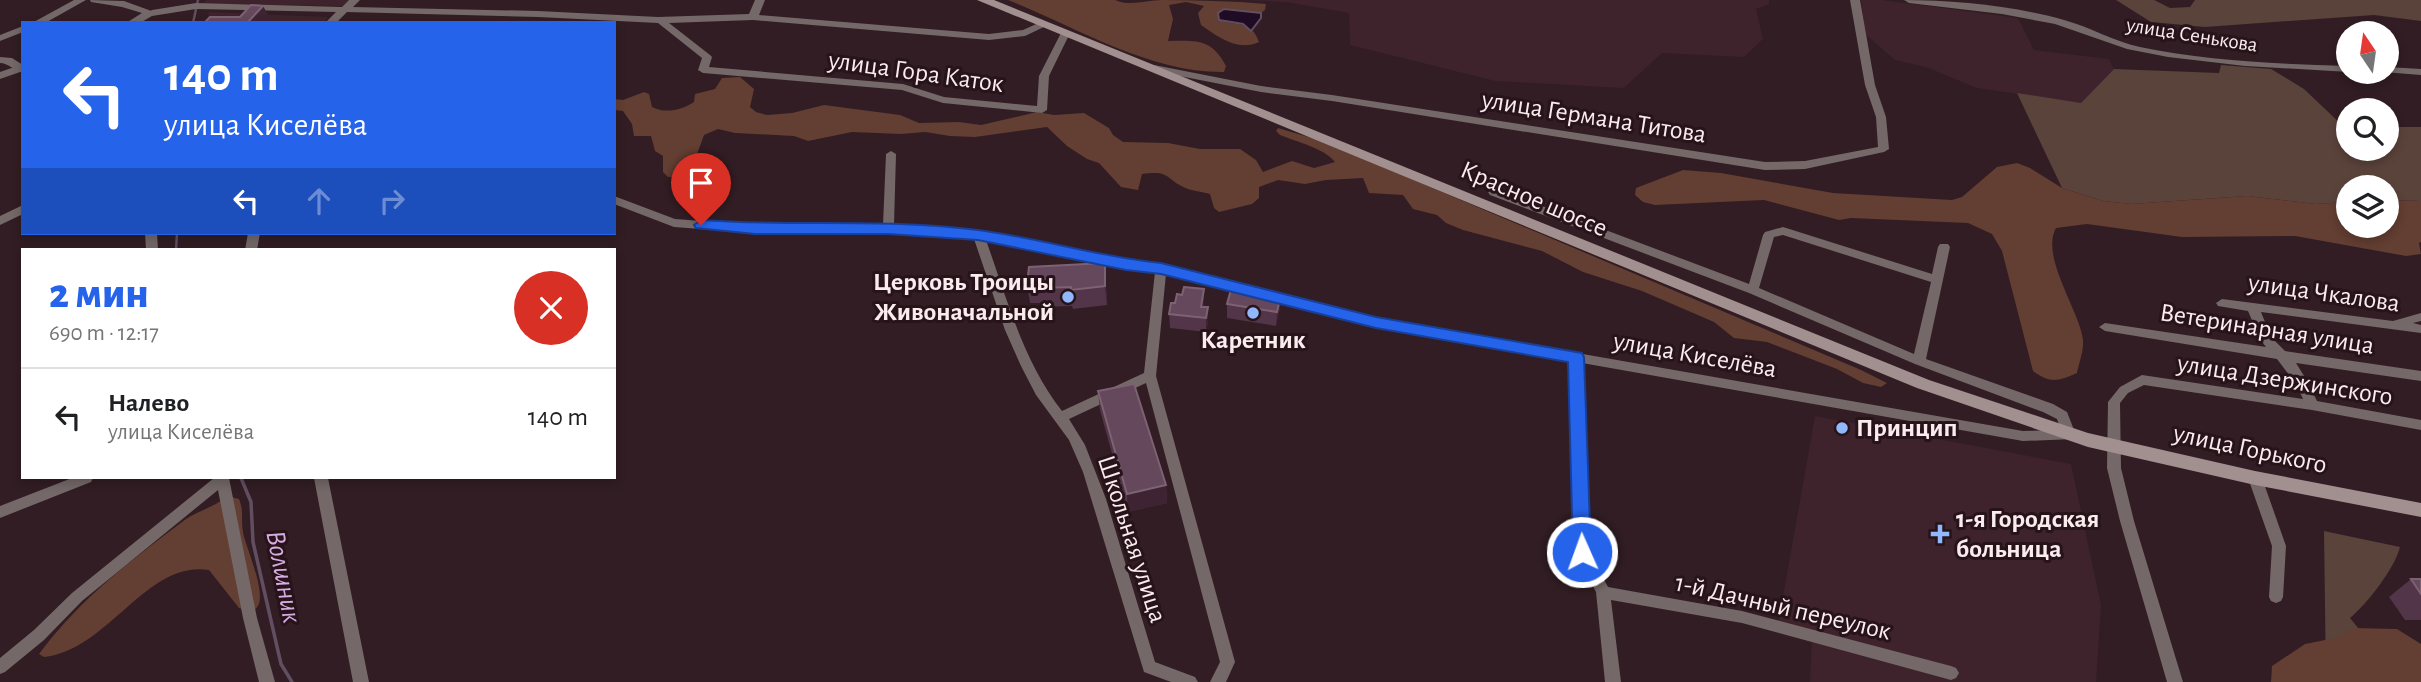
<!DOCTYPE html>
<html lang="ru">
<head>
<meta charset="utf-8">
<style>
	:root { --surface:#fff; --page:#f2f2f2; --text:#202124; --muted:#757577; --line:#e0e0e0; --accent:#2563eb }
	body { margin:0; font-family:"Alegreya Sans",sans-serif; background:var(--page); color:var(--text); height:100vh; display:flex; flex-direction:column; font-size:26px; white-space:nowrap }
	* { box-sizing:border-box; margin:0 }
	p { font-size:23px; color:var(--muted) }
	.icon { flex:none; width:38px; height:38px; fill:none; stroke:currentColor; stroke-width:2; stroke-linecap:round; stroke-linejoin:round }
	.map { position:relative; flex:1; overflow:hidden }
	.drawer { position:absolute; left:21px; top:248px; width:595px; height:231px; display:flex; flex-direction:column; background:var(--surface); border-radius:0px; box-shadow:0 4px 10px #0003 }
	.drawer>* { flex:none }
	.top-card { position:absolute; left:21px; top:21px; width:595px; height:214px; border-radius:0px; box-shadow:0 4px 10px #0003; background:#2563eb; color:#fff; overflow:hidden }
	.needle { width:46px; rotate:347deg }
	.tools { position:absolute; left:2336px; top:21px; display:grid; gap:14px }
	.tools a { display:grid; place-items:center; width:63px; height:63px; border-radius:50%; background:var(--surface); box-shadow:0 4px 10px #0003; font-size:35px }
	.pin { position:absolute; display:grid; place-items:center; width:60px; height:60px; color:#fff; margin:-72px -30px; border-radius:50% 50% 50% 0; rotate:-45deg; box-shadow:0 0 7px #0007 }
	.pin .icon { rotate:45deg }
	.me { position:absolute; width:77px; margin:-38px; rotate:358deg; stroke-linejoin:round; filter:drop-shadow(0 0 5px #0008) }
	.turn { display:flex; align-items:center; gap:24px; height:147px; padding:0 28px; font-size:32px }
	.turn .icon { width:91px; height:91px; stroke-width:2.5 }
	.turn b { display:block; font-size:49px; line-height:60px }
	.lanes { display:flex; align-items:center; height:66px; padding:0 28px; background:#0003; justify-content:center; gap:35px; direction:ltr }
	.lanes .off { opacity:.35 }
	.round { display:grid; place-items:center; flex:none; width:74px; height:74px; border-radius:37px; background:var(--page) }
	.headline { display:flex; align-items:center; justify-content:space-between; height:119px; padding:0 28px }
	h1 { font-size:42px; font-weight:800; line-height:52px; color:var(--accent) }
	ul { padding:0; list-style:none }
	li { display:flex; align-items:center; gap:21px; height:98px; padding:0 28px; border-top:2px solid var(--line) }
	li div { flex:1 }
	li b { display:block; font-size:26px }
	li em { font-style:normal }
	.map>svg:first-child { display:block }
	.built { fill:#3e232c }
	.green { fill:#5a433b }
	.forest { fill:#633e32 }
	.water { fill:#200b24; stroke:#614e61; stroke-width:2 }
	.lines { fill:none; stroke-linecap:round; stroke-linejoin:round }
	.stream-far1 { stroke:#614e61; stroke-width:2.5 }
	.stream { stroke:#614e61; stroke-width:3.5 }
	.minor { fill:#746868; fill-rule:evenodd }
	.tertiary { fill:#746868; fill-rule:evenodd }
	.secondary { fill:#a28f8f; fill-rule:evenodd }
	.wall { fill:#533549 }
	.shaded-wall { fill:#3e2333 }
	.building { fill:#65485b; stroke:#7c6272; stroke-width:2 }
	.route { fill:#2563eb; stroke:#184099; stroke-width:2 }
	.poi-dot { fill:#91b8fd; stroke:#27131a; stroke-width:2.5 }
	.labels { text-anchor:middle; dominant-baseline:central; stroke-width:6; stroke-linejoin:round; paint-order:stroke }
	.far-street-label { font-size:21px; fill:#faebef; stroke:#27131a }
	.street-label { font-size:26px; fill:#faebef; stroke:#27131a }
	.poi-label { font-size:26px; font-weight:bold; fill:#faebef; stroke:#27131a; text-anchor:start }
	.water-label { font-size:28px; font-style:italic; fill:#d7ace1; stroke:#27131a }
</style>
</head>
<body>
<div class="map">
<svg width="2421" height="682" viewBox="0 0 2421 682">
	<rect width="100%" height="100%" fill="#311d23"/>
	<path class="built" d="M206,0H349L344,6L202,4Z
		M1245,0H1769V4L1756,9L1763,39L1744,57L1662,53L1624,88L1495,81L1350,45L1349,13L1286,2Z
		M1861,0H1882L2018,18L2034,50L2109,59L2114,69L2081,103L1977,88L1926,67L1895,60L1865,34Z
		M209,12L328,17L323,23H207Z
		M1815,416L2071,464L2101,605L2096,682H1810L1812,638L1777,630Z"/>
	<path class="green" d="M2116,0H2154L2170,8L2190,7L2195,0H2421V21L2374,15L2205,27L2151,22Z
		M2221,65L2271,69L2304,89L2343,126L2348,127V149H2387V127H2421V201L2387,200V187H2348V202L2316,204L2247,196L2131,204L2103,201L2062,188L2017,93L2081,103L2114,69L2219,73Z
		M2324,531L2400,547C2395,568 2367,604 2350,618L2375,649L2421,682H2326Z"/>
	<path class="forest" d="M1008,0H1115C1131,7 1146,0 1162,0C1196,0 1232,1 1266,4L1265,10L1261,13L1224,9L1219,20C1234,26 1252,20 1259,42C1238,52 1218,37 1201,25L1198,13L1204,6L1186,2L1169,5L1173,19L1168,41C1194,41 1211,37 1226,66L1224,72C1149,73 1076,27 1008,0Z
		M740,77L754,89L750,107L756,112L767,115L792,113L824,105L900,115L919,123L959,122L981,125L1037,112L1054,115L1084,113L1109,128L1113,135L1123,142L1168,143L1200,149H1240L1256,160L1263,172L1292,161L1314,168L1335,162C1324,148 1297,142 1280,135L1276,131L1278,128L1322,141L1861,370L1887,383L1881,387L1863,383L1837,369L1767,342L1734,338L1714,322L1642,291L1583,272L1542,251L1463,230L1446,223L1437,215L1413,209L1403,195L1369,193L1363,178L1326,180L1305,184L1278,180L1259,187V198L1252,204L1219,212L1214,208L1210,194C1203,192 1194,191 1188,189C1164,180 1173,170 1142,174L1138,190L1121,187L1099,163L1087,159L1067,146L1047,127L975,137L950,136L925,132L901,134L852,132L808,141L794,136L735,133L718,129L704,135L696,157L701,166L698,176L668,177L663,172V156L655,151L651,136H634L632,124L623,111L614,110V99L623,100L644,92L649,94L652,107C665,114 682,110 694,102L695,94L715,89L722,78Z
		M2017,163L2030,168L2062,188L2103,201L2131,204L2247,196L2316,204L2348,202V226H2387V200L2421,201V242L2419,243L2421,254L2406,256L2295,236L2182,237L2087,224L2056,228C2040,257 2080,311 2083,340C2084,350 2079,363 2077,373C2059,381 2050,384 2033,371L2002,251L1992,234L1968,223L1851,218L1839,220L1764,200L1655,205L1643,202L1635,195L1636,188L1683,170L1721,173L1833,193L1952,200L1962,197L1997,167Z
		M227,496L239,499C244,511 241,520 243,532C244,545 283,625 239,608L209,570C146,560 109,650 44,657L39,654C82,597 129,562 186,519C200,510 215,507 227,496Z
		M2354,628L2397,629L2421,644V682H2271L2272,666L2305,644L2335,638Z"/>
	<path class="water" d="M1224,9L1261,13V18L1251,31L1243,24L1219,20L1218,13Z"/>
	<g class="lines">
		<path class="stream-far1" d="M193,23L198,0
			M176,250L177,233"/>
		<path class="stream" d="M241,478L251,502L253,542L281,664L292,682"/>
		<path class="minor" d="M74,0H86L45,23H32Z
			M349,0H360L353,7L538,11L658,17L749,14L755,0H765L759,15L989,34L1023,30L1043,21L1046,22V26L1025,36L989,40L753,20L669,23L710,55L712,57L709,67L903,84L944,97L1037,106L1039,76L1062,31H1068L1070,33L1049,76L1047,110L1042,113L943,103L902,90L703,73L698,70L702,58L658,23L538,17L347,12L336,23H325L336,12L196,9L152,16L147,13L152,10L196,3L342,7Z
			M1850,0H1860L1875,85L1886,117L1889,149L1884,152L1805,169L1765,170L1332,101L1261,92L1154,71L1149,68L1154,65L1261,86L1332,95L1765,162L1805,161L1878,147L1876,117L1865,85Z
			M1904,0C1955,0 2015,6 2064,20C2090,27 2113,41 2140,47C2207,61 2279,64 2348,66L2349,72L2245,66L2168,57L2127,49L2055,24L2002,14L1909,3Z
			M23,26V32L0,41V35Z
			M0,57L12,58L23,65V70C14,72 9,63 0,63Z
			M2387,67L2421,69V75L2383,72H2387Z
			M891,151L896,154L894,225L978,231L1126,261L1161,265L1251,288L1253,291L1251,294L1247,295L1166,274L1156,376L1235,662L1226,682H1210L1220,662L1146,383L1069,419L1085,445L1106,499L1155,662L1195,677L1198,682H1171L1144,672L1083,472L1069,440L1036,395L1021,366L1005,330L974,239L888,233H755L674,227L614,204V196L675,219L755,225H883L886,154ZM986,240L1126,269L1155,272L1144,373L1062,411C1023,361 1007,299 986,240Z
			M1494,188L1749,284L1763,235L1765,232L1783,227L1932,274L1938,247L1940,244H1948L1950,247L1926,359L2053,404L2067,412L2076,435L2074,439L2023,441L1582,363L1589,552L1608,587L1742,611L1951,666L1956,668L1959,673L1956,678L1951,680L1742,623L1611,600L1621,682H1605L1596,592L1575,552L1570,361L1376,326L1265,300L1259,296L1265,292L1376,318L2023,431L2061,430L2057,419L2043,412L1915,364L1749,293L1490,195L1488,192ZM1783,235L1931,282L1914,354L1759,288L1774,237Z
			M23,205V214L0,225V216Z
			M145,233H157L158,250H146Z
			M248,233H260L257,250H245Z
			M2222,299L2393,321L2421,313V321L2413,323L2421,325V333L2261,312L2271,337L2285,351L2421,371V381L2296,363L2306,379L2317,401L2421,420V430L2312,410L2144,385L2128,393L2120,403L2121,468L2134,521L2183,682H2167L2120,521L2107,468L2108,402L2120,387L2142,375L2303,399L2296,384L2277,359L2105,331L2099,327L2105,323L2266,347L2260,339L2248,311L2218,306L2216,303Z
			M2255,473L2260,474L2262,478L2286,546L2283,597L2281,601L2276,603L2271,601L2269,597L2272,546L2248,478L2250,474Z
			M72,478H93L91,482L0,518V506Z
			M214,478H229L257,618L275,682H259L243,618L218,490L82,601L44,640L5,672L0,674V658L34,630L72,593Z
			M314,478H328L369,682H353Z"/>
		<path class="tertiary" d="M90,0L124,1L157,13L140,23H126L142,13L122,7L91,2Z
			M23,64V71L0,79V72Z"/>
		<path class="secondary" d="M977,0H994L1929,380L2088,433L2255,471L2421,503V517L2255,485L2088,447L1917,388Z"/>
	</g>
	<path class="wall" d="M1105,263L1107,305L1073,309L1072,306L1041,307V303H1030L1027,284Z
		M1281,294L1280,308L1276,326L1227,318V304Z
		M1204,303V307H1208V322L1206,332L1170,328L1169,314Z
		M1098,391L1166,485L1167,503L1128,512L1100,410Z
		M2411,579H2421V620H2405L2389,597Z"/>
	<path class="shaded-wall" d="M263,6L270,18L266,23H247Z
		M1105,263L1106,282L1107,305L1105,286Z
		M1204,289V303L1202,317L1201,307Z
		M1281,294L1280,308L1276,326L1277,312Z
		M1208,307V322L1206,332V318Z
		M1166,485L1167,503L1128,512L1127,494Z"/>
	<path class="building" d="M251,5L263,6L247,23H204L210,17H240Z
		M1105,263V286L1071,290V287L1039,288V284H1027L1029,267Z
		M1232,286L1281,294L1277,312L1227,304Z
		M1184,287L1204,289L1201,307H1208L1206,318L1169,314L1171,303H1175L1177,294L1182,295Z
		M1134,384L1166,485L1127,494L1098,391Z
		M2411,579H2421V594Z"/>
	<path class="route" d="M701,220C793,227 886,218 978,230C1039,238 1099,257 1161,263L1376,317L1582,353L1584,357L1591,552L1588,558L1582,560L1575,558L1573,552L1568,362L1376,328L1161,274L1126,270L978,240L888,234H755L696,228L694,225Z"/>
	<g class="poi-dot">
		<circle cx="1068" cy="297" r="7"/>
		<circle cx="1253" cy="313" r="7"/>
		<circle cx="1842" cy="428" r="7"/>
		<path d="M1936.5 523.5h7v7h7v7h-7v7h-7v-7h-7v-7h7z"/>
	</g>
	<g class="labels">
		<g class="far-street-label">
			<text transform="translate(2192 35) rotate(9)">улица Сенькова</text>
		</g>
		<g class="street-label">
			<text transform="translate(916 72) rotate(8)">улица Гора Каток</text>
			<text transform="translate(1594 117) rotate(9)">улица Германа Титова</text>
			<text transform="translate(1534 199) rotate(23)">Красное шоссе</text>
			<text transform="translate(2324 293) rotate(8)">улица Чкалова</text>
			<text transform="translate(2267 329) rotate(9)">Ветеринарная улица</text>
			<text transform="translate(1695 355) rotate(10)">улица Киселёва</text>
			<text transform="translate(2285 380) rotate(9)">улица Дзержинского</text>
			<text transform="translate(2250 449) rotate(12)">улица Горького</text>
			<text transform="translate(1132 539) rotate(72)">Школьная улица</text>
			<text transform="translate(1783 607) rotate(13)">1-й Дачный переулок</text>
		</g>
		<g class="poi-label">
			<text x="1054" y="282" text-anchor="end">Церковь Троицы<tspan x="1054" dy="30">Живоначальной</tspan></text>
			<text x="1253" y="340" text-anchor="middle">Каретник</text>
			<text x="1856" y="428">Принцип</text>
			<text x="1956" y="519">1-я Городская<tspan x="1956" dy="30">больница</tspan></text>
		</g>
		<g class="water-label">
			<text transform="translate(283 577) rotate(79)">Волшник</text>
		</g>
	</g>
</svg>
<div class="tools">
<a><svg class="needle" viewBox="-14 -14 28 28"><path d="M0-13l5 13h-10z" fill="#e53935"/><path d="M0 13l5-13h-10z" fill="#757577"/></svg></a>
<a><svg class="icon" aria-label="search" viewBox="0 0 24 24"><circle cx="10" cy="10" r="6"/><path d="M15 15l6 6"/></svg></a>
<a><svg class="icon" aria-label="layers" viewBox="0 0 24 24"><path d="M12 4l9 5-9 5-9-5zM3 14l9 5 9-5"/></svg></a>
</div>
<div class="pin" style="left:701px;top:225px;background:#d93025"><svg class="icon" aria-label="arrive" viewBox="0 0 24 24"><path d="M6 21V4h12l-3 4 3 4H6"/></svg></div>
<svg class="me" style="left:1582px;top:552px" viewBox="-20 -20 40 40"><circle r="17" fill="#2563eb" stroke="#fff" stroke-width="3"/><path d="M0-11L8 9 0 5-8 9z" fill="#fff"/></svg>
<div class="top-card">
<div class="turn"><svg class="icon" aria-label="left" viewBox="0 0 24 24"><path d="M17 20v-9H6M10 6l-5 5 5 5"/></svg><div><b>140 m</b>улица Киселёва</div></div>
<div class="lanes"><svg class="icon" aria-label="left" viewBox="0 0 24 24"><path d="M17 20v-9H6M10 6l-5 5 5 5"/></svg><svg class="icon off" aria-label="ahead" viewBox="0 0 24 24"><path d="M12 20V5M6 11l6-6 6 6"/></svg><svg class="icon off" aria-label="right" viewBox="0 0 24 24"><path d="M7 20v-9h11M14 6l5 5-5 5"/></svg></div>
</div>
<section class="drawer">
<div class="headline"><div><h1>2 мин</h1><p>690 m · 12:17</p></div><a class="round" style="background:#d93025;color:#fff"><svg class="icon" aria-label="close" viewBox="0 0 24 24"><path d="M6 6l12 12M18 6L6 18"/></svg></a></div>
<ul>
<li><svg class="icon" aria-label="left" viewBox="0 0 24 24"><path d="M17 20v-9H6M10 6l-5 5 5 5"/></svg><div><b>Налево</b><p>улица Киселёва</p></div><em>140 m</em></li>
</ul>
</section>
</div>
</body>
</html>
